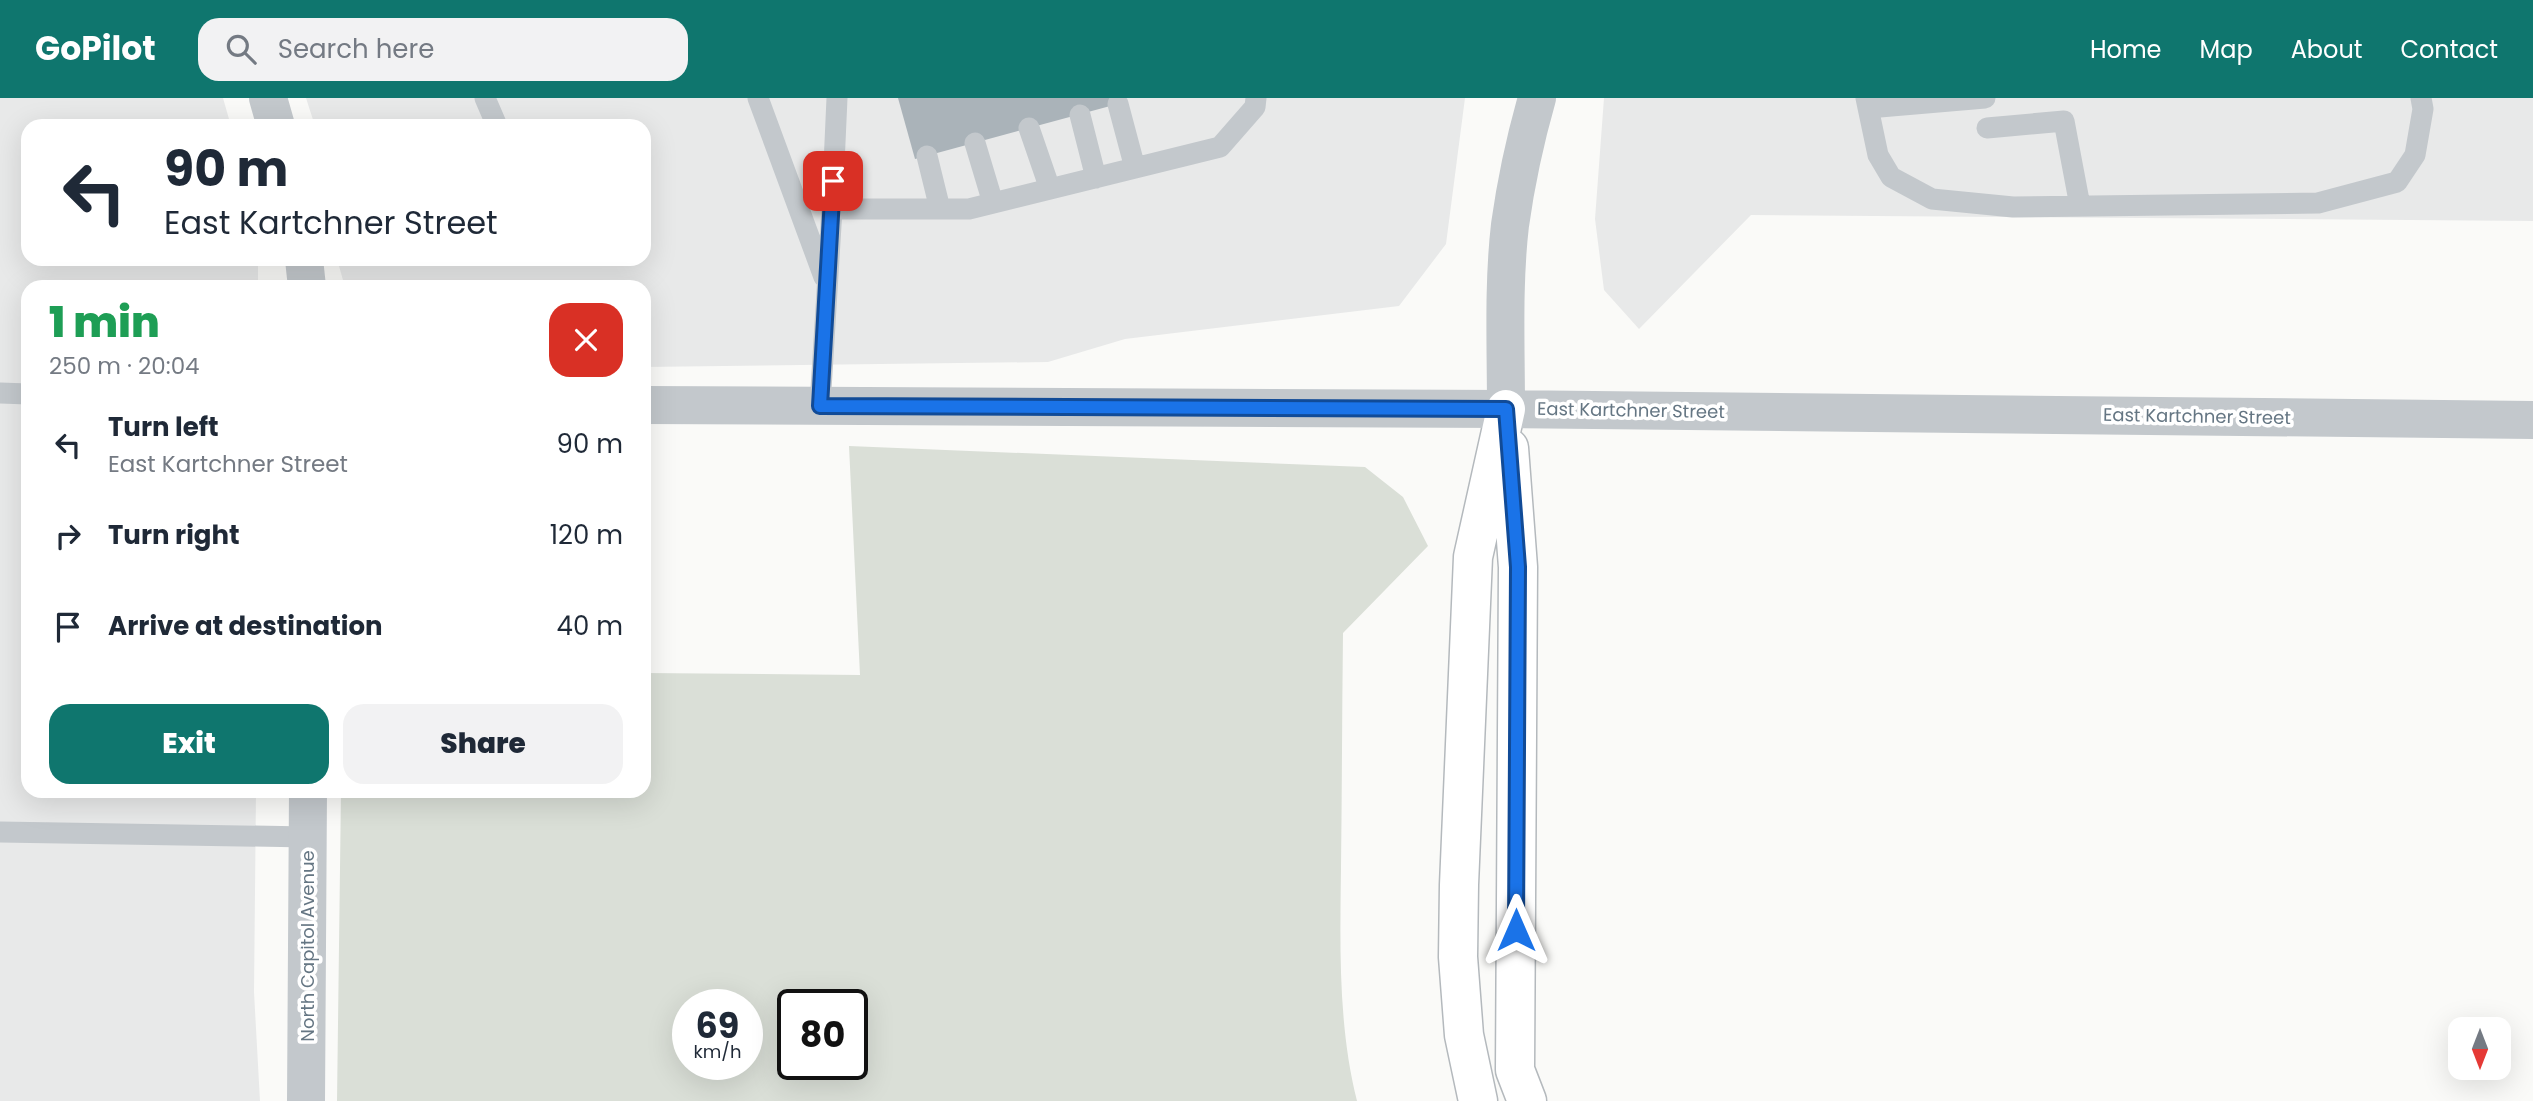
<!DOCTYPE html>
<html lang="en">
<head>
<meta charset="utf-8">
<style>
	:root { --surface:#fff; --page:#f2f2f3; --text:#1f2937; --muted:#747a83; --accent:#0f766e }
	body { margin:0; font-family:Poppins,sans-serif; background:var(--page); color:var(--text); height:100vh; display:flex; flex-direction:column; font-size:26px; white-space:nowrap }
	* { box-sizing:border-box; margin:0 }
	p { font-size:23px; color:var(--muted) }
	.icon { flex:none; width:38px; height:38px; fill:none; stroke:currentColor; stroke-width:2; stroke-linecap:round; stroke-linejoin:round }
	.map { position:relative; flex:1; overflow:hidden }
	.sheet { position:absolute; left:21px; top:182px; width:630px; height:518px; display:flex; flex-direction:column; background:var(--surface); border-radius:21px; box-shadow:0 7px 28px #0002 }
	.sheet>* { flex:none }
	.guide { position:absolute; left:21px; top:21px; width:630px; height:147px; border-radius:21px; box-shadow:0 7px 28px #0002; background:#fff; color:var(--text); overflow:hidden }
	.needle { width:46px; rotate:180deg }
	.tools { position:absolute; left:2448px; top:919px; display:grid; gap:14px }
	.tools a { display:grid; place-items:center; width:63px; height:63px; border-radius:14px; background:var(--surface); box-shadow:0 7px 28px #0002; font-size:35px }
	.speed { position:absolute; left:672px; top:891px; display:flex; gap:14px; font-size:35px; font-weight:700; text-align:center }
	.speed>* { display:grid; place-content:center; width:91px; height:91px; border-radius:50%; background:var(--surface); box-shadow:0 7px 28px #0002; line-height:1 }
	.speed small { font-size:18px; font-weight:400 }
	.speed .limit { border:4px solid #111; border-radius:10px; background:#fff; color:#111 }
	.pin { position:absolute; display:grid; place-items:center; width:60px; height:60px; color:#fff; margin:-30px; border-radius:14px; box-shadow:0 4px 10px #0006 }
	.me { position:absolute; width:77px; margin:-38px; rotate:0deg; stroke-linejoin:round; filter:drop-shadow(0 0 5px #0008) }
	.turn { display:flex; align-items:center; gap:24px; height:147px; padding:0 28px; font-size:32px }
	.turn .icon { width:91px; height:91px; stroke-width:2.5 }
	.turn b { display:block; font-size:49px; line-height:60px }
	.round { display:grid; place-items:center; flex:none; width:74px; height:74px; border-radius:21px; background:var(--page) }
	.summary { display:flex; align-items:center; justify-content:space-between; height:119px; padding:0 28px }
	h1 { font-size:42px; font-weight:800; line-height:52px; color:#1e9e55 }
	.button { display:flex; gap:14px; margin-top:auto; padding:14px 28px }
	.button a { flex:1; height:80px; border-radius:21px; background:var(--accent); color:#fff; font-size:28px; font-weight:800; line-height:80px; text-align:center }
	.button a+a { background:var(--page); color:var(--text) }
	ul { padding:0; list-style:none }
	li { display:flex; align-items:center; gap:21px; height:91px; padding:0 28px }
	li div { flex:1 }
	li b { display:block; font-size:26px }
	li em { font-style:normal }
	header { display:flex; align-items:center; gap:42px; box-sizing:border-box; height:98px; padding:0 35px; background:var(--accent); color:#fff }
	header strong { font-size:33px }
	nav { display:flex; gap:38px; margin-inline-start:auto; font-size:24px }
	.search { width:490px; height:63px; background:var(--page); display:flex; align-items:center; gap:18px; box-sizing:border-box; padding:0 24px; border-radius:21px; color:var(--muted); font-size:26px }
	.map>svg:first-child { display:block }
	.built { fill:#e8e9e9 }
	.green { fill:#dadfd7; fill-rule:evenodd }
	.building { fill:#aab3b9 }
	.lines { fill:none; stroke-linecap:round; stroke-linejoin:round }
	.trunk-casing { stroke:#b4b9bd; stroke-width:41 }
	.service { stroke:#c3c8cc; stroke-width:21 }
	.tertiary { stroke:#c3c8cc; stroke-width:38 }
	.trunk { stroke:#fff; stroke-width:38 }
	.route-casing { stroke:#114b97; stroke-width:18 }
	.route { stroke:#1a73e8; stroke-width:12 }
	.labels { text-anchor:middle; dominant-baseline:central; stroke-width:7; stroke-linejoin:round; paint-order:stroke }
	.street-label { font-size:18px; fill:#657683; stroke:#fff }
</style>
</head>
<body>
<header>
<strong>GoPilot</strong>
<div class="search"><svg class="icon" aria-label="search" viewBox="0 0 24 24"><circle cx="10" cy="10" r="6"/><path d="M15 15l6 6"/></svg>Search here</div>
<nav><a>Home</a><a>Map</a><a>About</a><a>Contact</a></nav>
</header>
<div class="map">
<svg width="2533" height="1003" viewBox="0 0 2533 1003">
	<rect width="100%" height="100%" fill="#fafaf8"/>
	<path class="built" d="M0,0H223L231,28H28V161H258V189H28V693H256L254,894L260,1003H0Z
		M306,0H1465L1446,146L1399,208L1125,241L1048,264L644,269V189H345L337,161H644V28H315Z
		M1604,0H2533V123L1751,117L1639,231L1604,192L1595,121Z"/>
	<path class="green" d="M849,348L1365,369L1403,399L1428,448L1343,535C1342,614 1342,692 1341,770C1340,847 1338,928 1357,1003H337L341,693H644V575L860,577ZM688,906H747V966H688ZM793,906H852V966H793Z"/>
	<path class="building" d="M898,0H1123L1125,4L915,61Z"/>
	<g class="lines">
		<g class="trunk-casing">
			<path id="trunk" d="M1509,350L1518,469L1515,972L1527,1003
				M1478,1003L1464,937L1458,859L1459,787L1473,459L1506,311"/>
		</g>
		<path class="service" d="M485,0L497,28
			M758,0L824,179
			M1866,0L1878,57L1891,79L1932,101L2013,109L2318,105L2397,84L2415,57L2423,11L2421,0
			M1118,6L1135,70
			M1868,10L1985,0
			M1080,17L1096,80
			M1029,30L1050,91
			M1987,30L2064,23L2080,108
			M975,45L993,105
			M927,58L940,111
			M832,111L837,0
			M0,295L28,296
			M820,308L832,111H969L1220,49L1255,9L1256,0
			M0,734L308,739"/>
		<path class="tertiary" d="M268,0L276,28
			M304,161L307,189
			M644,307L1506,311L2533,322
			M1506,311C1506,250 1503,187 1510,127C1516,84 1525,42 1537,0
			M306,1003L308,693"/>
		<use href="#trunk" class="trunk"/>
	</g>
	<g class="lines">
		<g class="route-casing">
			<path id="route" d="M833,83L820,308L1506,311L1518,469L1516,832"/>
		</g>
		<use href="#route" class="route"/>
	</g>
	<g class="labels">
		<g class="street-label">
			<text transform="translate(1631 312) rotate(1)">East Kartchner Street</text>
			<text transform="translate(2197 318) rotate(1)">East Kartchner Street</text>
			<text transform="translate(307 848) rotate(-90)">North Capitol Avenue</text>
		</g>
	</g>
</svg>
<div class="tools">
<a><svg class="needle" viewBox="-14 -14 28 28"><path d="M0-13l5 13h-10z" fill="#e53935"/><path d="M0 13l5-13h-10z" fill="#747a83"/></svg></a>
</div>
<div class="speed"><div>69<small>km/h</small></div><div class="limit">80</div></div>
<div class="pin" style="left:833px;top:83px;background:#d93025"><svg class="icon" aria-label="arrive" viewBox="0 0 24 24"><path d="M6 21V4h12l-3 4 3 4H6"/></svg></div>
<svg class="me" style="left:1516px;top:832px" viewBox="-20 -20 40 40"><path d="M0-17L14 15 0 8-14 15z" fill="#1a73e8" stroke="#fff" stroke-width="4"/></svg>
<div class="guide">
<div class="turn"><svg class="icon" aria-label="left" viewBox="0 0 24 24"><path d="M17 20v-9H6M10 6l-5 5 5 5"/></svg><div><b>90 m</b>East Kartchner Street</div></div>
</div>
<section class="sheet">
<div class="summary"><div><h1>1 min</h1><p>250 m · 20:04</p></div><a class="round" style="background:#d93025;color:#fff"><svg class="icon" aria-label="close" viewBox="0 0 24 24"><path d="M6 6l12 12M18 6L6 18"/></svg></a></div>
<ul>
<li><svg class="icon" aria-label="left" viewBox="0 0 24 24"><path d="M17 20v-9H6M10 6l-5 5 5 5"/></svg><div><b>Turn left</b><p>East Kartchner Street</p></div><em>90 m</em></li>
<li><svg class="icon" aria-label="right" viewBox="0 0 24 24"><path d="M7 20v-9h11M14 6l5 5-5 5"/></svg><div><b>Turn right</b></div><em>120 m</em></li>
<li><svg class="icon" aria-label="arrive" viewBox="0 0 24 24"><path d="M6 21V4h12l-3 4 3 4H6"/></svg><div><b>Arrive at destination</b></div><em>40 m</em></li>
</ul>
<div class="button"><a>Exit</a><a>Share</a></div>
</section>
</div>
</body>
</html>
